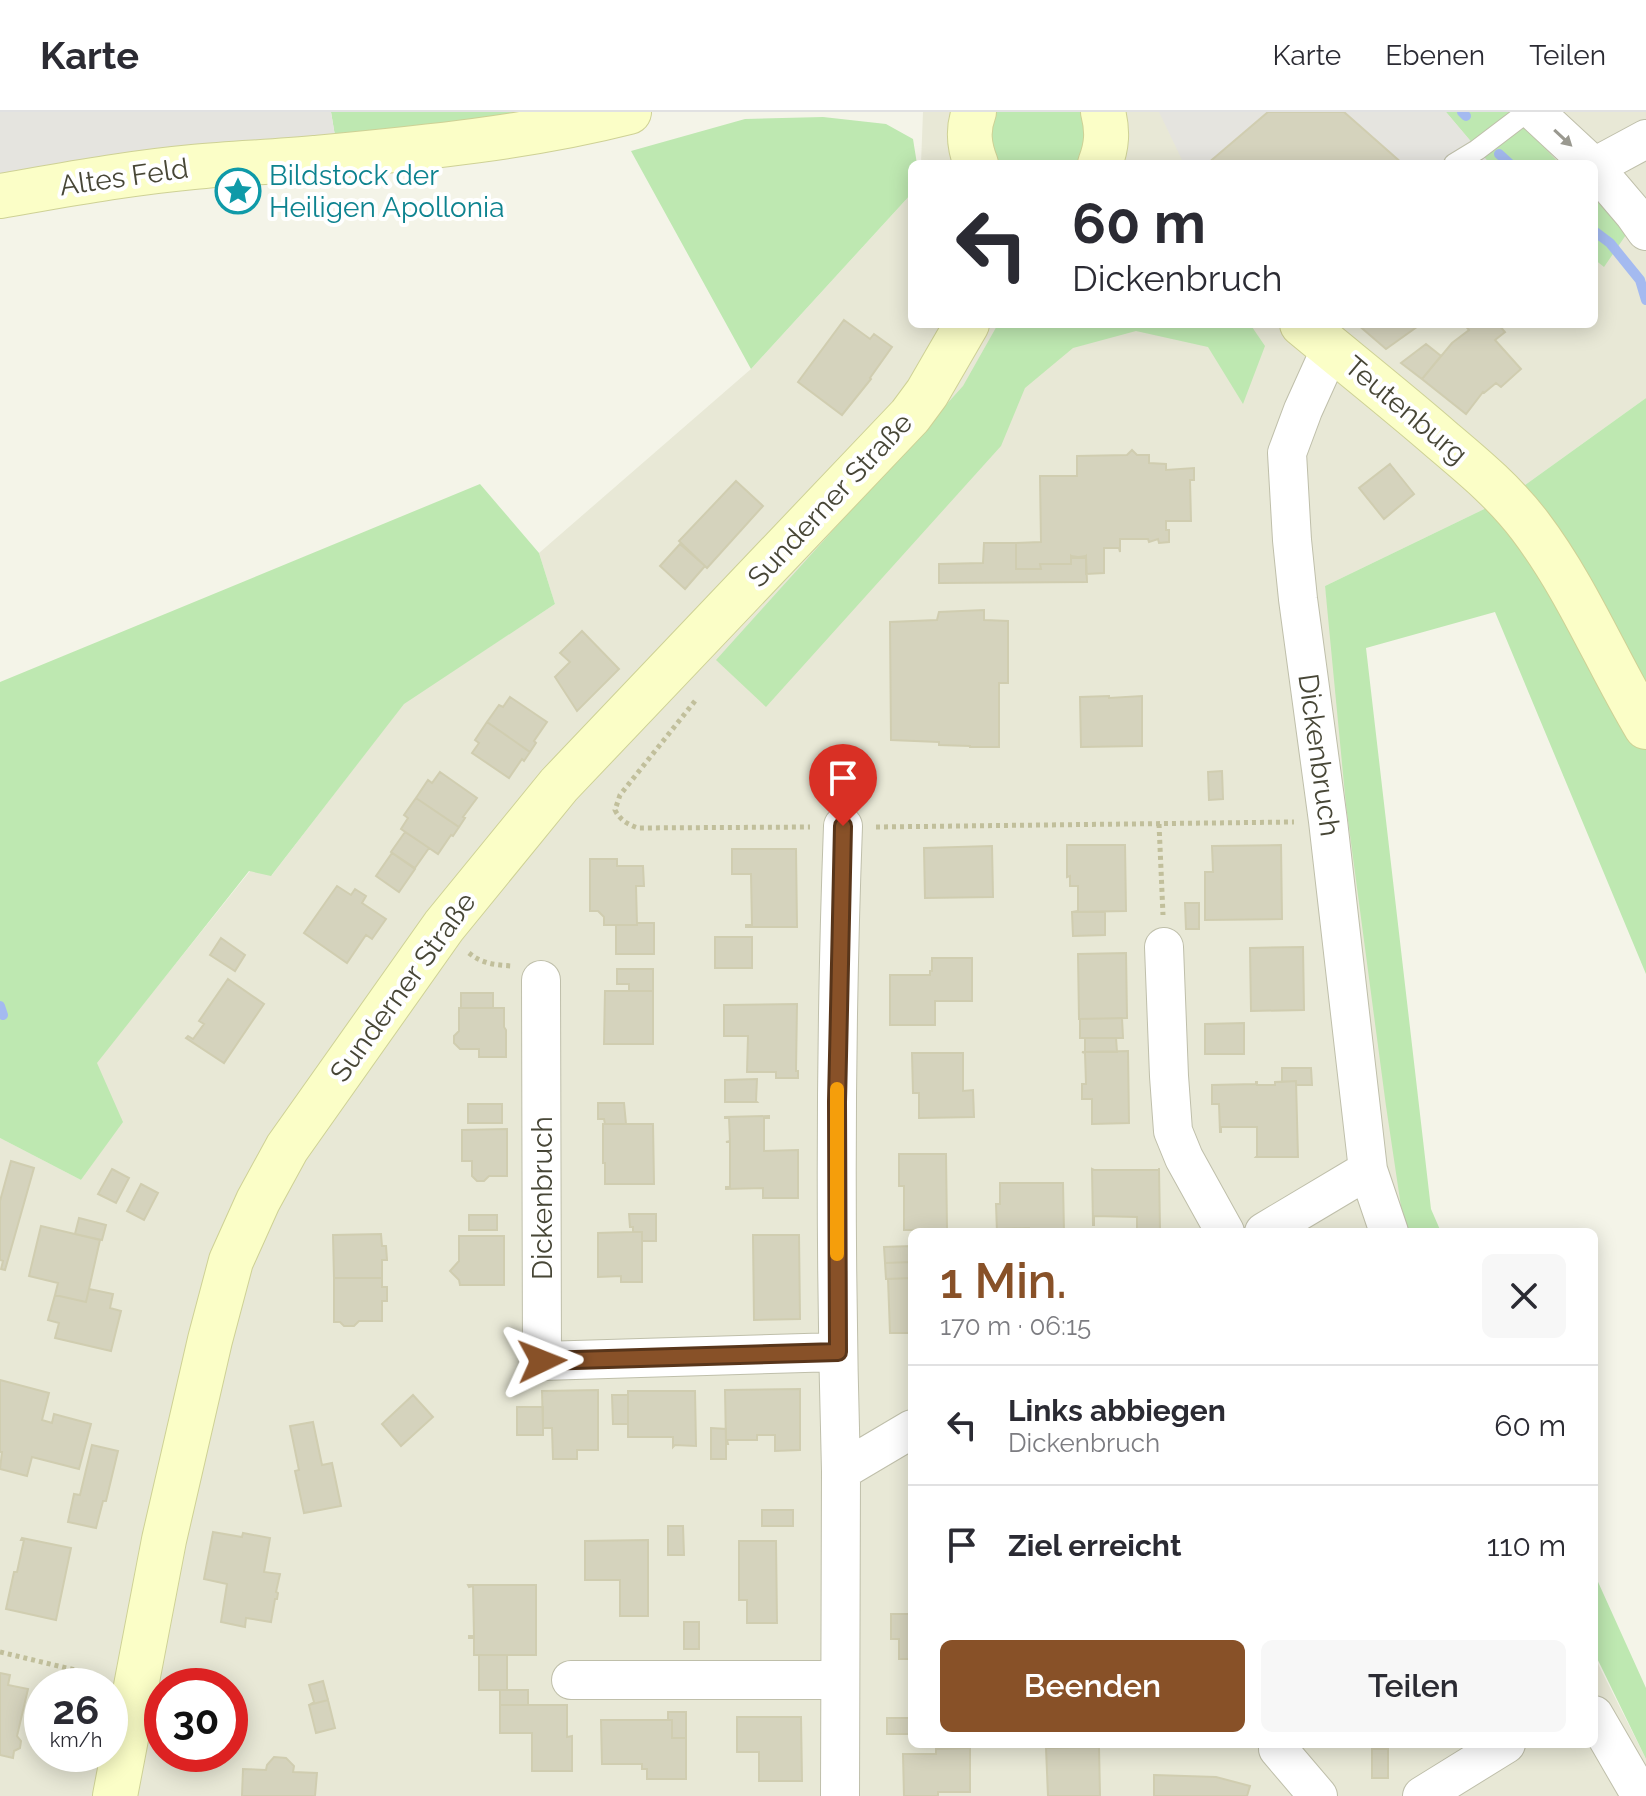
<!DOCTYPE html>
<html lang="de">
<head>
<meta charset="utf-8">
<style>
	:root { --surface:#fff; --page:#f7f7f7; --text:#2b2b33; --muted:#7c7c81; --line:#e1e1e2; --accent:#885128 }
	body { margin:0; font-family:Raleway,sans-serif; background:var(--page); color:var(--text); height:100vh; display:flex; flex-direction:column; font-size:30px; white-space:nowrap }
	* { box-sizing:border-box; margin:0 }
	p { font-size:26px; color:var(--muted) }
	.icon { flex:none; width:44px; height:44px; fill:none; stroke:currentColor; stroke-width:2; stroke-linecap:round; stroke-linejoin:round }
	.map { position:relative; flex:1; overflow:hidden }
	.sheet { position:absolute; left:908px; top:1116px; width:690px; height:520px; display:flex; flex-direction:column; background:var(--surface); border-radius:12px; box-shadow:0 4px 20px #0003 }
	.sheet>* { flex:none }
	.guide { position:absolute; left:908px; top:48px; width:690px; height:168px; border-radius:12px; box-shadow:0 4px 20px #0003; background:#fff; color:var(--text); overflow:hidden }
	.speed { position:absolute; left:24px; top:1556px; display:flex; gap:16px; font-size:40px; font-weight:700; text-align:center }
	.speed>* { display:grid; place-content:center; width:104px; height:104px; border-radius:50%; background:var(--surface); box-shadow:0 4px 20px #0003; line-height:1 }
	.speed small { font-size:20px; font-weight:400 }
	.speed .limit { border:12px solid #d22; background:#fff; color:#111 }
	.pin { position:absolute; display:grid; place-items:center; width:68px; height:68px; color:#fff; margin:-82px -34px; border-radius:50% 50% 50% 0; rotate:-45deg; box-shadow:0 0 8px #0007 }
	.pin .icon { rotate:45deg }
	.me { position:absolute; width:88px; margin:-44px; rotate:88deg; stroke-linejoin:round; filter:drop-shadow(0 0 6px #0008) }
	.turn { display:flex; align-items:center; gap:28px; height:168px; padding:0 32px; font-size:36px }
	.turn .icon { width:104px; height:104px; stroke-width:2.5 }
	.turn b { display:block; font-size:56px; line-height:68px }
	.round { display:grid; place-items:center; flex:none; width:84px; height:84px; border-radius:12px; background:var(--page) }
	.overview { display:flex; align-items:center; justify-content:space-between; height:136px; padding:0 32px }
	h1 { font-size:48px; font-weight:600; line-height:60px; color:var(--accent) }
	.button { display:flex; gap:16px; margin-top:auto; padding:16px 32px }
	.button a { flex:1; height:92px; border-radius:12px; background:var(--accent); color:#fff; font-size:32px; font-weight:600; line-height:92px; text-align:center }
	.button a+a { background:var(--page); color:var(--text) }
	ul { padding:0; list-style:none }
	li { display:flex; align-items:center; gap:24px; height:120px; padding:0 32px; border-top:2px solid var(--line) }
	li div { flex:1 }
	li b { display:block; font-size:30px }
	li em { font-style:normal }
	header { display:flex; align-items:center; gap:48px; box-sizing:border-box; height:112px; padding:0 40px; background:var(--surface); border-bottom:2px solid var(--line) }
	header strong { font-size:38px }
	nav { display:flex; gap:44px; margin-inline-start:auto; font-size:28px }
	.map>svg:first-child { display:block }
	.residential { fill:#e8e8d6; fill-rule:evenodd }
	.green { fill:#bee8b1 }
	.parking { fill:#e5e4df }
	.lines { fill:none; stroke-linecap:round; stroke-linejoin:round }
	.stream { stroke:#a4baf0; stroke-width:10 }
	.building { fill:#d5d3bd; stroke:#d0cdb0; stroke-width:2 }
	.service-casing { stroke:#bfbfaa; stroke-width:22 }
	.minor-casing { stroke:#bfbfaa; stroke-width:40 }
	.secondary-casing { stroke:#ced195; stroke-width:46 }
	.path { stroke:#c1bf9b; stroke-width:5; stroke-dasharray:4 4; stroke-linecap:butt }
	.service { stroke:#fff; stroke-width:20 }
	.minor { stroke:#fff; stroke-width:38 }
	.secondary { stroke:#fbfec7; stroke-width:44 }
	.tree { fill:#88b07f }
	.oneway { fill:#9a9990 }
	.route-casing { stroke:#58351a; stroke-width:20 }
	.route { stroke:#885128; stroke-width:14 }
	.slow { stroke:#f59e0b; stroke-width:14 }
	.labels { text-anchor:middle; dominant-baseline:central; stroke-width:8; stroke-linejoin:round; paint-order:stroke }
	.culture-label { font-size:28px; fill:#0d838f; stroke:#fff; text-anchor:start }
	.street-label { font-size:28px; fill:#474636; stroke:#fff }
</style>
</head>
<body>
<header>
<strong>Karte</strong>
<nav><a>Karte</a><a>Ebenen</a><a>Teilen</a></nav>
</header>
<div class="map">
<svg width="1646" height="1684" viewBox="0 0 1646 1684">
	<rect width="100%" height="100%" fill="#f4f4e8"/>
	<path class="residential" d="M923,0H1646V286L1507,386L1325,474L1407,1120H912V1632H1594V1544L1646,1647V1684H0V1026L81,1068L122,1010L96,951L250,759L272,763L404,591L555,492L539,441L751,257L912,81V212H1594V52H921ZM42,1574H110V1642H42ZM162,1574H230V1642H162Z"/>
	<path class="green" d="M331,0H538L335,24Z
		M992,0H1085L1088,8L1079,52H997L989,38Z
		M1446,0H1510L1560,52H1490Z
		M823,5L886,12L913,27L917,52H912V81L751,257L631,39L745,7Z
		M1594,85L1630,117L1604,155L1594,147Z
		M998,212H1250L1265,234L1243,292L1208,235L1136,219L1073,236L1025,276L1001,334L766,595L716,548L963,274Z
		M1646,286V862L1495,500L1366,536L1431,1097L1441,1120H1407L1403,1108L1386,994L1346,693L1325,474L1507,386Z
		M480,372L539,441L555,492L404,592L271,764L249,759L97,951L123,1010L81,1068L0,1026V570Z
		M1594,1461L1646,1576V1647L1594,1540Z"/>
	<path class="parking" d="M0,0H331L335,24L0,68Z
		M1159,0H1268L1207,52H1184Z
		M1344,0H1446L1490,52H1403Z"/>
	<g class="lines">
		<path class="stream" d="M1462,0L1466,4
			M1499,42L1510,52
			M1594,119L1610,131L1640,168L1646,188
			M0,894L3,903"/>
	</g>
	<path class="building" d="M1268,0H1344L1403,52H1207Z
		M844,208L870,227L874,222L892,235L870,266L871,267L842,303L798,270Z
		M1357,212H1421L1386,237Z
		M1464,212H1498L1505,220L1495,228L1521,257L1501,275L1496,271L1484,281L1483,280L1466,302L1422,267L1452,231L1469,218Z
		M1426,232L1441,244L1422,267L1401,251Z
		M1132,338L1137,343H1149V351L1166,352V358L1194,356V368H1190L1191,409H1166V418H1169V430L1159,431L1158,427L1149,430L1148,427H1120V440L1119,436H1104V461L1086,462V444L1084,446L1071,444V452H1040L1041,457H1016V431L1041,430L1040,364H1077V344L1127,343Z
		M1390,352L1414,382L1384,407L1359,376Z
		M736,369L763,394L707,456L679,429Z
		M984,431H1016V457H1041L1040,452H1071V444L1073,446L1086,444L1087,470L939,471V452L983,451Z
		M680,432L705,454L685,477L660,454Z
		M984,498V508L1008,509V571H999V635H970V634L939,633V630L891,628L890,510L937,508L939,500Z
		M582,519L619,557L577,599L555,565L570,550L560,541Z
		M1109,584V586L1142,584V634L1081,635L1080,585Z
		M510,585L547,610L534,629L536,631L530,640L487,610L499,593L503,595Z
		M487,610L530,640L524,649L522,647L509,666L472,641L479,631L475,628Z
		M1222,659L1223,687L1209,688L1208,660Z
		M440,660L477,686L463,705L465,706L459,715L416,686L428,668L432,671Z
		M416,686L459,715L453,724L451,723L438,742L401,717L408,706L404,703Z
		M405,720L429,736L415,756L391,740Z
		M1067,733H1125L1126,799L1072,800L1078,799V774H1070V764L1067,765Z
		M1281,733L1282,807L1205,808V760H1213L1212,734Z
		M992,734L993,785L925,786L924,736Z
		M732,737H796L797,815H746V813H752L751,762H732Z
		M392,741L415,757L399,780L376,764Z
		M590,747H617V754H643L644,774H636L637,813H604V805L598,799H590Z
		M337,774L351,783L355,777L366,784L362,791L386,807L372,827L366,823L347,851L304,821Z
		M1185,791H1199V817H1186Z
		M1072,800H1105V823L1073,824Z
		M637,811H654V842H616V813H637Z
		M715,825H752V856H715Z
		M221,826L245,843L235,859L210,843Z
		M1303,835L1304,898L1251,899L1250,836Z
		M1126,841L1127,906L1079,907L1078,842Z
		M932,846H972V889H935V913H890V863H930V859H932Z
		M617,857H653V879H629V872H617Z
		M228,867L264,892L224,951L186,926L188,924L193,927L204,912L199,909Z
		M605,879H653V932H604Z
		M461,881H493V896H461Z
		M797,892L796,959H798V966H776V960H747L748,924H724V893Z
		M459,896H504V915L506,918V945H479V937H460L454,931V924L459,919Z
		M1122,906L1123,926H1080V907Z
		M1244,911V942H1205V912Z
		M1085,926H1116L1117,940H1085Z
		M1128,939L1129,1011L1092,1012V987H1082V972H1086L1085,941L1082,940Z
		M912,941H963V979L973,978L974,1005L919,1006V981H913Z
		M1282,956H1311L1312,973H1296V969L1282,970Z
		M757,967L756,989L757,990H725V968Z
		M1296,969L1298,1045H1256L1257,1044V1015H1221V1020H1220L1219,992H1212V973L1256,972V970H1257V973H1275V970Z
		M598,991H624L626,1012H605L604,1007H598Z
		M468,992H502V1011H468Z
		M769,1004V1006H764V1039L798,1038V1086H763V1076L726,1077V1075H730V1030H726L730,1029L729,1006H725V1005Z
		M603,1012H653L654,1072H605V1051H603Z
		M507,1017V1064H489L484,1069H477L472,1064V1049H462V1018Z
		M899,1042H946L947,1118H904V1074H899Z
		M11,1049L34,1056L5,1158L1,1157L3,1149L0,1148V1089Z
		M1159,1056L1160,1120L1139,1118L1137,1120V1105L1094,1104V1113H1093L1092,1057L1094,1058H1159Z
		M112,1057L129,1066L116,1091L98,1082Z
		M1000,1071H1063L1064,1120H1029V1116L998,1117L997,1120L996,1092H1000Z
		M141,1072L158,1081L144,1108L127,1099Z
		M629,1102H656V1129H642V1120H633V1115H630Z
		M469,1103H497V1118H469Z
		M79,1106L106,1113L102,1128L75,1122Z
		M41,1114L100,1128L86,1190L55,1183L58,1171L29,1164Z
		M633,1120H642V1170H621V1164L598,1165V1121Z
		M381,1122L382,1134H386L387,1148H382V1166H334L333,1123Z
		M753,1123H799L800,1207L754,1208Z
		M459,1124H504V1173H460L459,1168L450,1159L459,1149Z
		M912,1134V1150L885,1151L884,1135Z
		M912,1150V1166L886,1167L885,1151Z
		M334,1166H382V1175H387V1189H382V1209H359L354,1214H344L340,1210H334Z
		M912,1166V1221H890L888,1167Z
		M89,1177L113,1182L110,1196L121,1199L111,1239L55,1226L59,1211L48,1208L55,1183L86,1190Z
		M0,1268L49,1281L42,1308L52,1311L54,1302L91,1312L79,1357L32,1345L27,1364L0,1357L2,1340H0Z
		M800,1277V1338L775,1339V1323H757V1328H727L728,1332H726L725,1278Z
		M598,1278V1338H577V1347H553L552,1316H543L542,1279Z
		M628,1279H695L696,1334L675,1333L673,1335V1325H628Z
		M413,1283L433,1305L401,1334L382,1312Z
		M612,1283H628V1312H613Z
		M517,1295H543V1323H517Z
		M313,1310L322,1353L332,1351L341,1394L304,1401L295,1359L299,1358L290,1314Z
		M711,1316L726,1317V1347H711Z
		M92,1333L118,1339L106,1389H103L96,1416L68,1410L74,1382L80,1383Z
		M762,1398H793V1414H762Z
		M668,1414H683L684,1443H668Z
		M213,1420L242,1425L243,1421L270,1426L264,1460L280,1462L276,1480L278,1481L277,1487H275L271,1510L246,1506L245,1515L221,1510L227,1472L204,1467Z
		M22,1426L71,1436L56,1508L6,1497L14,1460H17L24,1428H21Z
		M648,1428V1504H620V1468H585V1429Z
		M739,1429H776L777,1511H747V1488H739Z
		M468,1473H536V1543H474V1526H469V1524H474L473,1474L469,1475Z
		M891,1502H912V1547H899V1527H891Z
		M684,1510H699V1537H684Z
		M479,1543H507V1578H479Z
		M0,1561L10,1563L8,1573L28,1577L17,1624L21,1629L20,1636L14,1639L13,1646L0,1643Z
		M323,1569L328,1588L309,1593L314,1590L309,1573Z
		M500,1578H528V1593H500Z
		M328,1588L335,1616L316,1621L309,1593Z
		M500,1593H567V1625L572,1624V1659H532V1621H500Z
		M668,1600H686V1626H672V1608H668Z
		M737,1605H801L802,1669H759V1640H737Z
		M887,1606H912V1622H887Z
		M601,1608H672V1626H686V1667H647V1657H642V1652H602Z
		M1099,1635L1100,1684H1048L1046,1636Z
		M970,1636V1680H938V1684H904L903,1642H936V1637Z
		M1372,1637H1388V1666H1372Z
		M274,1645L286,1646L294,1654L293,1660L317,1661L315,1684H242L243,1657L266,1658L267,1653Z
		M1154,1663L1216,1665L1250,1674L1247,1684H1154Z"/>
	<g class="lines">
		<g class="service-casing">
			<path id="service" d="M1454,52L1477,38L1527,0"/>
		</g>
		<g class="minor-casing">
			<path id="minor" d="M1535,0L1591,52
				M1594,55L1634,102L1646,119
				M1594,55L1646,27
				M1331,236L1303,298L1287,341L1292,428L1298,487L1328,709L1368,1058L1389,1120
				M1164,835L1169,964L1173,1019L1184,1046L1225,1120
				M541,868L542,1249L838,1240
				M1264,1120L1368,1058
				M841,1359C835,1145 835,929 843,714
				M571,1568H839
				M1594,1603L1641,1684
				M1278,1637L1318,1684
				M840,1684L841,1359L912,1317
				M1422,1684L1506,1632"/>
		</g>
		<g class="secondary-casing">
			<path id="secondary" d="M974,0C967,18 969,34 976,52
				M1100,52C1107,34 1108,19 1103,0
				M0,84C64,73 128,61 193,55C234,51 275,50 315,46C420,36 527,26 629,0
				M1302,212C1349,251 1397,289 1443,329C1475,356 1505,381 1530,414C1577,476 1606,548 1646,615
				M115,1684L164,1428L210,1228L231,1149L258,1089L287,1036L444,814L559,673L910,304L927,281L967,212"/>
		</g>
		<path class="path" d="M695,589L620,683L615,698C620,708 627,712 638,716L810,715
			M1159,712L1163,803
			M876,715L1294,710
			M469,841C482,852 496,853 512,854
			M0,1540L100,1564"/>
		<use href="#service" class="service"/>
		<use href="#minor" class="minor"/>
		<use href="#secondary" class="secondary"/>
	</g>
	<circle class="tree" cx="232" cy="78" r="12"/>
	<defs><path id="oneway-solid" d="M-6-.8H1V-3.2L6.5 0L1 3.2V.8H-6Z" transform="scale(2)"/></defs>
	<use class="oneway" href="#oneway-solid" transform="translate(1563 26) rotate(43)"/>
	<g class="lines">
		<g class="route-casing">
			<path id="route" d="M542,1249L838,1240L837,990L843,714"/>
		</g>
		<use href="#route" class="route"/>
		<path class="slow" d="M837,1142V977"/>
	</g>
	<defs>
		<g id="sight-ring" transform="scale(2.3)"><circle r="9.5" fill="#fff" stroke="#0f9aa8" stroke-width="1.5"/><path d="M0-6L1.8-2.2L6-1.7L2.9 1.2L3.7 5.4L0 3.3L-3.7 5.4L-2.9 1.2L-6-1.7L-1.8-2.2Z" fill="#0f9aa8"/></g>
	</defs>
	<g fill-rule="evenodd">
		<use href="#sight-ring" x="238" y="79"/>
	</g>
	<g class="labels">
		<g class="culture-label">
			<text x="269" y="63">Bildstock der<tspan x="269" dy="32">Heiligen Apollonia</tspan></text>
		</g>
		<g class="street-label">
			<text transform="translate(124 65) rotate(-8)">Altes Feld</text>
			<text transform="translate(1406 298) rotate(40)">Teutenburg</text>
			<text transform="translate(830 388) rotate(-47)">Sunderner Straße</text>
			<text transform="translate(1319 643) rotate(82)">Dickenbruch</text>
			<text transform="translate(403 875) rotate(-54)">Sunderner Straße</text>
			<text transform="translate(542 1086) rotate(-90)">Dickenbruch</text>
		</g>
	</g>
</svg>
<div class="speed"><div>26<small>km/h</small></div><div class="limit">30</div></div>
<div class="pin" style="left:843px;top:714px;background:#d93025"><svg class="icon" aria-label="arrive" viewBox="0 0 24 24"><path d="M6 21V4h12l-3 4 3 4H6"/></svg></div>
<svg class="me" style="left:542px;top:1249px" viewBox="-20 -20 40 40"><path d="M0-17L14 15 0 8-14 15z" fill="#885128" stroke="#fff" stroke-width="4"/></svg>
<div class="guide">
<div class="turn"><svg class="icon" aria-label="left" viewBox="0 0 24 24"><path d="M17 20v-9H6M10 6l-5 5 5 5"/></svg><div><b>60 m</b>Dickenbruch</div></div>
</div>
<section class="sheet">
<div class="overview"><div><h1>1 Min.</h1><p>170 m · 06:15</p></div><a class="round"><svg class="icon" aria-label="close" viewBox="0 0 24 24"><path d="M6 6l12 12M18 6L6 18"/></svg></a></div>
<ul>
<li><svg class="icon" aria-label="left" viewBox="0 0 24 24"><path d="M17 20v-9H6M10 6l-5 5 5 5"/></svg><div><b>Links abbiegen</b><p>Dickenbruch</p></div><em>60 m</em></li>
<li><svg class="icon" aria-label="arrive" viewBox="0 0 24 24"><path d="M6 21V4h12l-3 4 3 4H6"/></svg><div><b>Ziel erreicht</b></div><em>110 m</em></li>
</ul>
<div class="button"><a>Beenden</a><a>Teilen</a></div>
</section>
</div>
</body>
</html>
